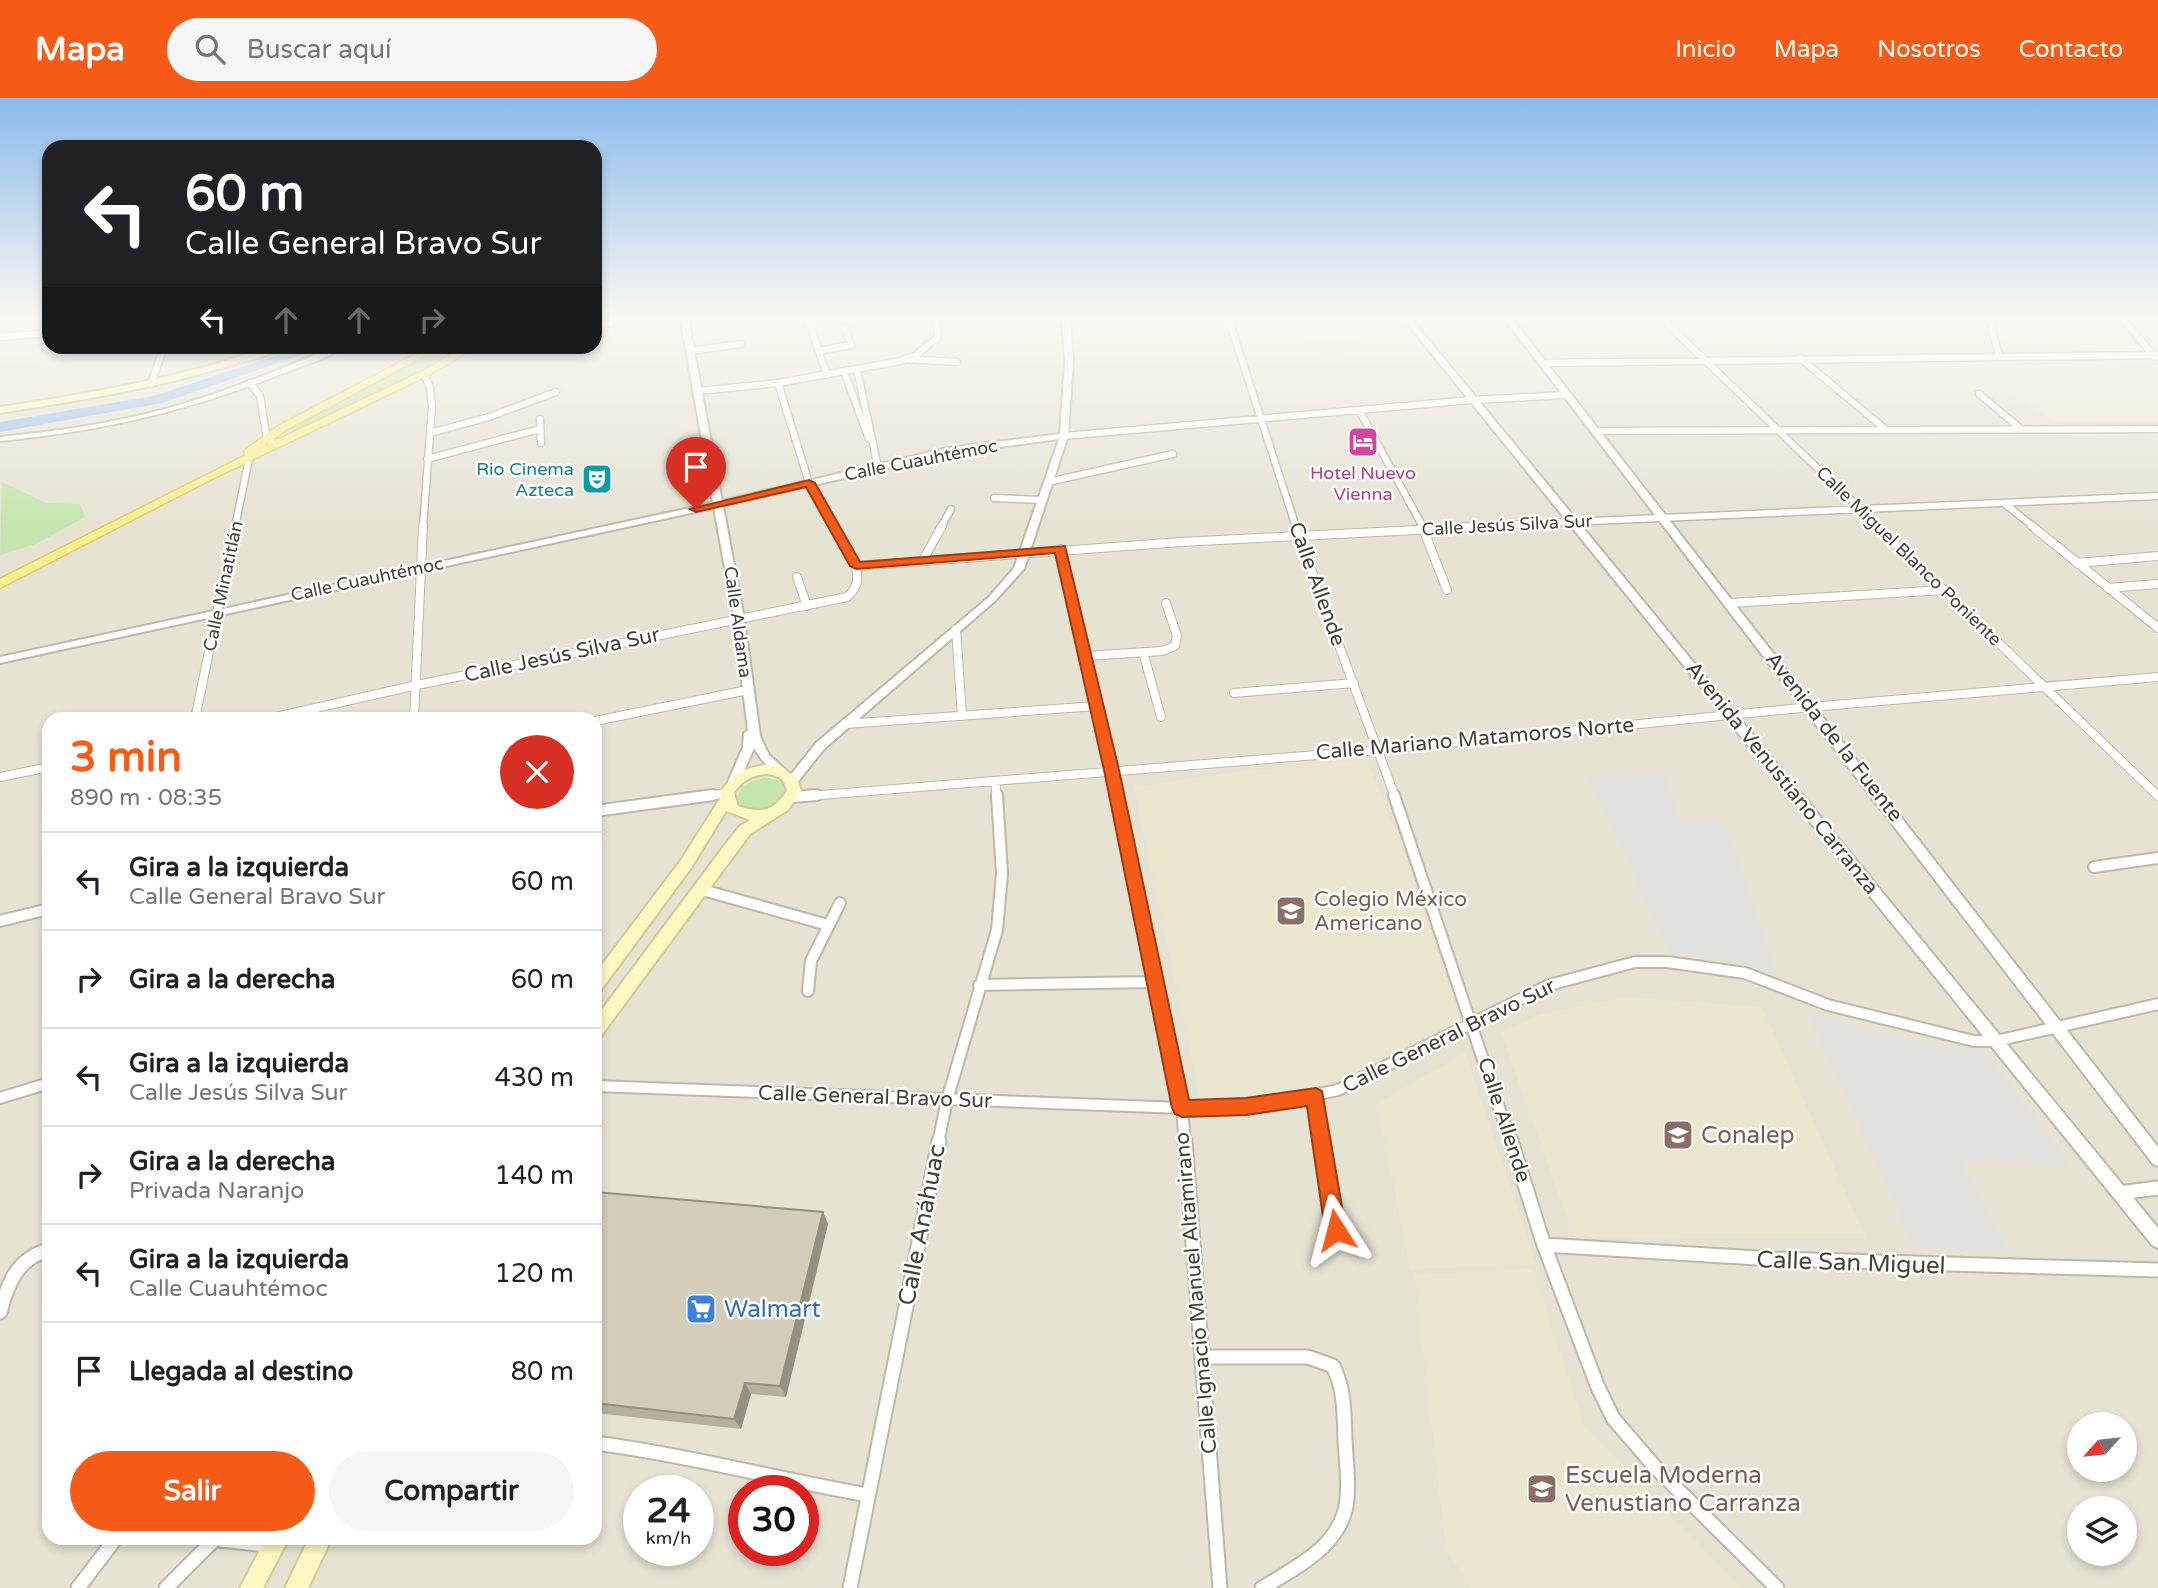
<!DOCTYPE html>
<html lang="es">
<head>
<meta charset="utf-8">
<style>
	:root { --surface:#fff; --page:#f6f6f6; --text:#202124; --muted:#757577; --line:#e0e0e0; --accent:#f65b18 }
	body { margin:0; font-family:"Varela Round",sans-serif; background:var(--page); color:var(--text); height:100vh; display:flex; flex-direction:column; font-size:26px; white-space:nowrap }
	* { box-sizing:border-box; margin:0 }
	p { font-size:23px; color:var(--muted) }
	.icon { flex:none; width:38px; height:38px; fill:none; stroke:currentColor; stroke-width:2; stroke-linecap:round; stroke-linejoin:round }
	.map { position:relative; flex:1; overflow:hidden }
	.side { position:absolute; left:42px; top:614px; width:560px; height:833px; display:flex; flex-direction:column; background:var(--surface); border-radius:21px; box-shadow:0 4px 10px #0003 }
	.side>* { flex:none }
	.top-card { position:absolute; left:42px; top:42px; width:560px; height:214px; border-radius:21px; box-shadow:0 4px 10px #0003; background:#202124; color:#fff; overflow:hidden }
	.needle { width:46px; rotate:243deg }
	.fabs { position:absolute; left:2067px; top:1314px; display:grid; gap:14px }
	.fabs a { display:grid; place-items:center; width:70px; height:70px; border-radius:50%; background:var(--surface); box-shadow:0 4px 10px #0003; font-size:35px }
	.speed { position:absolute; left:623px; top:1377px; display:flex; gap:14px; font-size:35px; font-weight:700; text-align:center }
	.speed>* { display:grid; place-content:center; width:91px; height:91px; border-radius:50%; background:var(--surface); box-shadow:0 4px 10px #0003; line-height:1 }
	.speed small { font-size:18px; font-weight:400 }
	.speed .limit { border:10px solid #d22; background:#fff; color:#111 }
	.pin { position:absolute; display:grid; place-items:center; width:60px; height:60px; color:#fff; margin:-72px -30px; border-radius:50% 50% 50% 0; rotate:-45deg; box-shadow:0 0 7px #0007 }
	.pin .icon { rotate:45deg }
	.me { position:absolute; width:77px; margin:-38px; rotate:351deg; stroke-linejoin:round; filter:drop-shadow(0 0 5px #0008) }
	.turn { display:flex; align-items:center; gap:24px; height:147px; padding:0 28px; font-size:32px }
	.turn .icon { width:91px; height:91px; stroke-width:2.5 }
	.turn b { display:block; font-size:49px; line-height:60px }
	.lanes { display:flex; align-items:center; height:66px; padding:0 28px; background:#0003; justify-content:center; gap:35px; direction:ltr }
	.lanes .off { opacity:.35 }
	.round { display:grid; place-items:center; flex:none; width:74px; height:74px; border-radius:37px; background:var(--page) }
	.head { display:flex; align-items:center; justify-content:space-between; height:119px; padding:0 28px }
	h1 { font-size:42px; font-weight:800; line-height:52px; color:var(--accent) }
	.primary-button { display:flex; gap:14px; margin-top:auto; padding:14px 28px }
	.primary-button a { flex:1; height:80px; border-radius:42px; background:var(--accent); color:#fff; font-size:28px; font-weight:800; line-height:80px; text-align:center }
	.primary-button a+a { background:var(--page); color:var(--text) }
	ul { padding:0; list-style:none }
	li { display:flex; align-items:center; gap:21px; height:98px; padding:0 28px; border-top:2px solid var(--line) }
	li div { flex:1 }
	li b { display:block; font-size:26px }
	li em { font-style:normal }
	header { display:flex; align-items:center; gap:42px; box-sizing:border-box; height:98px; padding:0 35px; background:var(--accent); color:#fff }
	header strong { font-size:33px }
	nav { display:flex; gap:38px; margin-inline-start:auto; font-size:24px }
	.search { width:490px; height:63px; background:var(--page); display:flex; align-items:center; gap:18px; box-sizing:border-box; padding:0 24px; border-radius:38px; color:var(--muted); font-size:26px }
	.map>svg:first-child { display:block }
	.residential { fill:#e6e3d3; fill-rule:evenodd }
	.education { fill:#ebe7cf }
	.green { fill:#c4e6ae }
	.parking { fill:#e3e1dd }
	.lines { fill:none; stroke-linecap:round; stroke-linejoin:round }
	.river { fill:#a1c3ef; fill-rule:evenodd }
	.minor-far3-casing { stroke:#bdb9a8; stroke-width:9 }
	.minor-far2-casing { stroke:#bdb9a8; stroke-width:10 }
	.minor-far1-casing { stroke:#bdb9a8; stroke-width:14 }
	.minor-casing { stroke:#bdb9a8; stroke-width:17 }
	.tertiary-casing { stroke:#bdb9a8; stroke-width:4 }
	.secondary-casing { stroke:#d2cb95; stroke-width:4 }
	.primary-casing { stroke:#e1ce64; stroke-width:3 }
	.minor-far3 { stroke:#fff; stroke-width:6 }
	.minor-far2 { stroke:#fff; stroke-width:8 }
	.minor-far1 { stroke:#fff; stroke-width:10 }
	.minor { stroke:#fff; stroke-width:13 }
	.tertiary { fill:#fff; fill-rule:evenodd }
	.secondary { fill:#fef8c3; fill-rule:evenodd }
	.primary { fill:#fcee94; fill-rule:evenodd }
	.wall { fill:#b5b0a0 }
	.shaded-wall { fill:#949082 }
	.building { fill:#d3cdba; stroke:#949082; stroke-width:2 }
	.route { fill:#f65b18; stroke:#a03b10; stroke-width:2 }
	.labels { text-anchor:middle; dominant-baseline:central; stroke-width:5; stroke-linejoin:round; paint-order:stroke }
	.far-street-label { font-size:18px; fill:#444135; stroke:#fff }
	.far-culture-label { font-size:18px; fill:#0d838f; stroke:#fff; text-anchor:end }
	.far-hotel-label { font-size:18px; fill:#b23c85; stroke:#fff }
	.street-label { font-size:21px; fill:#444135; stroke:#fff }
	.education-label { font-size:21px; fill:#785e54; stroke:#fff; text-anchor:start }
	.near-education-label { font-size:24px; fill:#785e54; stroke:#fff; text-anchor:start }
	.near-street-label { font-size:24px; fill:#444135; stroke:#fff }
	.near-shop-label { font-size:24px; fill:#366cbe; stroke:#fff; text-anchor:start }
</style>
</head>
<body>
<header>
<strong>Mapa</strong>
<div class="search"><svg class="icon" aria-label="search" viewBox="0 0 24 24"><circle cx="10" cy="10" r="6"/><path d="M15 15l6 6"/></svg>Buscar aquí</div>
<nav><a>Inicio</a><a>Mapa</a><a>Nosotros</a><a>Contacto</a></nav>
</header>
<div class="map">
<svg width="2158" height="1490" viewBox="0 0 2158 1490">
	<rect width="100%" height="100%" fill="#f2f0e5"/>
	<path class="residential" d="M0,219H49V248H595V219H2158V1490H0ZM49,621H595V1440H49ZM2079,1326H2124V1372H2079ZM639,1393H698V1452H639ZM744,1393H803V1452H744ZM2079,1410H2124V1456H2079Z"/>
	<path class="education" d="M1293,219H1349L1368,245L1360,246L1358,254L1343,261L1320,263Z
		M2059,281L2158,284V324H2055L2008,291L2014,289L2009,284Z
		M1366,661L1409,766L1459,923L1393,959L1321,988L1201,1003L1134,689L1226,675Z
		M1625,899L1762,909L1866,1141L1574,1139L1501,934L1539,917Z
		M1465,955L1536,1166L1410,1171L1378,1005Z
		M1531,1171L1584,1328L1742,1490H1469L1467,1480L1446,1454L1415,1177Z"/>
	<path class="green" d="M445,249H466L306,332L296,334L291,332V329Z
		M2,384L46,405L80,406L85,419L36,446L0,457Z
		M764,679L779,682L784,686L786,698C773,711 757,718 740,708L737,699L742,688Z"/>
	<path class="parking" d="M1664,673L1681,722L1724,721L1779,881L1751,869L1670,854L1588,680Z
		M1808,916L1912,941L1986,954L2072,1069L1960,1062L2009,1154L1915,1151Z"/>
	<g class="lines">
		<path class="river" d="M305,248H327L162,305L0,334V324L154,298Z"/>
		<g class="minor-far3-casing">
			<path id="minor-far3" d="M807,219L827,277
				M1228,219L1296,429
				M1660,219L1879,429
				M1989,219L1999,258
				M2121,219L2155,259
				M595,228L611,225L612,219
				M0,239L49,235
				M690,253L741,246
				M818,253L851,247L845,230
				M1800,260L1885,331
				M907,261L957,264
				M1542,265L2158,257
				M857,272L878,369
				M844,274L869,341
				M250,285L260,298L267,341L272,344
				M778,285L809,385L834,429
				M151,286L164,248
				M698,293L778,285L901,263L916,257L938,239L936,219
				M1979,296L2021,331
				M1359,312L1423,429
				M540,321L541,345
				M1595,333L2158,331
				M430,335L489,319L556,294
				M1064,338L1472,302L1566,297
				M427,361L540,331
				M1048,384L1173,356
				M994,400L1042,402
				M2005,406L2034,429
				M235,429L249,361L248,354
				M423,429L432,309L430,290L424,276
				M941,429L951,411
				M1459,429L2158,398"/>
		</g>
		<g class="minor-far2-casing">
			<path id="minor-far2" d="M1295,428L1395,699
				M1422,428L1447,492
				M1877,428L2158,698
				M2032,428L2158,530
				M1061,451L1117,699
				M923,462L942,428
				M2077,465L2158,458
				M856,468L1181,444L1495,428
				M797,479L807,508
				M2108,490L2158,486
				M1730,505L1945,492
				M956,531L962,618
				M1143,554L1161,619
				M1086,558L1162,553L1175,548L1177,538L1166,505
				M1234,595L1354,585
				M195,621L235,428
				M267,621L417,587L847,499C872,479 845,449 833,428
				M414,621L423,428
				M595,623L748,592
				M845,626L1097,608
				M0,679L49,669
				M995,683L997,699
				M700,699L727,695
				M796,699L1379,652L1811,609L2158,579"/>
		</g>
		<g class="minor-far1-casing">
			<path id="minor-far1" d="M1116,697L1182,1010L1185,1045
				M1394,697L1511,1045
				M792,699L817,697
				M595,713L713,697
				M2094,769L2158,760
				M699,791L828,827
				M0,823L49,811
				M979,887L1155,884
				M808,893L811,863L840,805
				M595,988L1182,1010L1280,1004L1338,992L1549,887L1635,864H1667L1745,875L1828,907L1974,943H1996L2158,906
				M1316,999L1323,1045
				M0,1000L49,985
				M938,1045L947,1002L997,832L1002,776L997,697"/>
		</g>
		<g class="minor-casing">
			<path id="minor" d="M1185,1043L1220,1490
				M1323,1043L1336,1132
				M1511,1043L1544,1147L1597,1287L1613,1320L1655,1369L1777,1490
				M2119,1095L2158,1090
				M1544,1147L1774,1161L2158,1172
				M0,1214C8,1185 17,1160 49,1152
				M1202,1259H1308L1333,1268C1345,1292 1344,1316 1345,1342C1346,1361 1349,1381 1347,1401C1343,1447 1298,1468 1262,1490
				M595,1345C687,1357 777,1381 868,1397
				M205,1440L274,1448
				M78,1490L116,1440
				M166,1490L214,1442
				M850,1490L939,1043"/>
		</g>
		<g class="tertiary-casing">
			<path id="tertiary" d="M680,219H688L722,403L948,350L1060,336L1065,263L1062,219H1070L1073,263L1068,338L1024,471L995,503L824,651L796,686L792,687L786,683L816,645L989,499L1014,470L1059,341L948,356L723,408L744,520L760,638L769,657L789,675L783,679C770,673 761,662 754,650L738,687H730L728,684L743,649L744,635L748,632L734,520L714,410L0,565V559L713,405Z
				M1402,219H1410L2158,1130V1150L2152,1147Z
				M1503,219H1511L2158,1049V1068L2153,1066Z
				M337,248H348C328,260 302,268 279,277C184,314 102,333 0,343V339C56,333 111,326 165,311C224,295 280,271 337,248Z"/>
		</g>
		<g class="secondary-casing">
			<path id="secondary" d="M272,248H286C268,259 245,263 225,269C152,291 76,303 0,315V309C92,295 184,279 272,248Z
				M766,667L780,669L797,680L801,693L788,712L750,736L601,938L595,940V921L727,744L740,728L750,722L726,713L691,770L601,892L595,894V876L681,762L721,699L720,695C731,677 745,669 766,667ZM766,676C778,677 785,681 787,693C773,713 762,716 738,708L734,695C741,683 752,677 766,676Z
				M266,1440H289L263,1490H240Z
				M309,1440H332L308,1490H285Z"/>
		</g>
		<g class="primary-casing">
			<path id="primary" d="M431,248H443L286,332L264,348L421,274L466,248H478L427,278L208,383L0,490V481L246,357L244,354L245,352L278,328Z"/>
		</g>
		<use href="#minor-far3" class="minor-far3"/>
		<use href="#minor-far2" class="minor-far2"/>
		<use href="#minor-far1" class="minor-far1"/>
		<use href="#minor" class="minor"/>
		<use href="#tertiary" class="tertiary"/>
		<use href="#secondary" class="secondary"/>
		<use href="#primary" class="primary"/>
	</g>
	<path class="wall" d="M595,1094L823,1114L828,1126L786,1299L751,1296L741,1331L595,1315Z"/>
	<path class="shaded-wall" d="M823,1114L828,1126L786,1299L780,1288Z
		M745,1285L751,1296L741,1331L734,1321Z"/>
	<path class="building" d="M595,1094L823,1114L780,1288L745,1285L734,1321L595,1305Z"/>
	<linearGradient id="sky" x2="0" y2="1"><stop stop-color="#8bbaeb"/><stop offset="0.51" stop-color="#f9f8f3"/><stop offset="1" stop-color="#f9f8f3" stop-opacity="0"/></linearGradient>
	<rect width="2158" height="428" fill="url(#sky)"/>
	<path class="route" d="M809,382L815,385L860,464L1065,448L1119,672L1189,1002L1246,1000L1316,990L1322,993L1346,1132L1343,1139L1336,1142L1328,1139L1325,1132L1307,1008L1246,1017L1182,1019L1175,1016L1172,1010L1104,672L1055,455L856,471L850,468L806,389L696,414L690,411Z"/>
	<defs>
		<g id="hotel-square" transform="scale(1.575)"><rect x="-9" y="-9" width="18" height="18" rx="4" fill="#d1479c" stroke="#fff"/><path d="M-6-4.5h1.5V1H6V5H4.5V3h-9V5H-6ZM-4 0a1.8 1.8 0 1 1 3.6 0ZM.5 0V-2.5h3Q6-2.5 6 0Z" fill="#fff"/></g>
		<g id="theatre-square" transform="scale(1.575)"><rect x="-9" y="-9" width="18" height="18" rx="4" fill="#0f9aa8" stroke="#fff"/><path d="M-5-5.5Q0-4 5-5.5V0Q5 5 0 6Q-5 5-5 0ZM-3.3-2.5H-1v1.5H-3.3ZM1-2.5H3.3v1.5H1ZM-2.8 1Q0 5.5 2.8 1Z" fill="#fff"/></g>
		<g id="university-square" transform="scale(1.575)"><rect x="-9" y="-9" width="18" height="18" rx="4" fill="#8d6e63" stroke="#fff"/><path d="M0-5L7-2L0 1L-7-2ZM-4 1L0 2.5L4 1V4Q0 6-4 4Z" fill="#fff"/></g>
		<g id="school-square" transform="scale(1.575)"><rect x="-9" y="-9" width="18" height="18" rx="4" fill="#8d6e63" stroke="#fff"/><path d="M0-5L7-2L0 1L-7-2ZM-4 1L0 2.5L4 1V4Q0 6-4 4Z" fill="#fff"/></g>
		<g id="supermarket-square" transform="scale(1.575)"><rect x="-9" y="-9" width="18" height="18" rx="4" fill="#3f7fe0" stroke="#fff"/><path d="M-6-5.5h2.5l.6 2H6L4.5 2H-2.5L-4.4-4H-6ZM-1.5 3.2a1.3 1.3 0 1 0 .1 0ZM3 3.2a1.3 1.3 0 1 0 .1 0Z" fill="#fff"/></g>
	</defs>
	<g fill-rule="evenodd">
		<use href="#hotel-square" x="1363" y="344"/>
		<use href="#theatre-square" x="597" y="381"/>
		<use href="#university-square" x="1291" y="813"/>
		<use href="#school-square" x="1678" y="1037"/>
		<use href="#supermarket-square" x="701" y="1211"/>
		<use href="#school-square" x="1542" y="1391"/>
	</g>
	<g class="labels">
		<g class="far-street-label">
			<text transform="translate(921 362) rotate(-11)">Calle Cuauhtémoc</text>
			<text transform="translate(1507 427) rotate(-3)">Calle Jesús Silva Sur</text>
			<text transform="translate(1909 458) rotate(44)">Calle Miguel Blanco Poniente</text>
			<text transform="translate(367 481) rotate(-12)">Calle Cuauhtémoc</text>
			<text transform="translate(223 488) rotate(-78)">Calle Minatitlán</text>
			<text transform="translate(738 524) rotate(82)">Calle Aldama</text>
		</g>
		<g class="far-culture-label">
			<text x="574" y="371">Rio Cinema<tspan x="574" dy="21">Azteca</tspan></text>
		</g>
		<g class="far-hotel-label">
			<text x="1363" y="375">Hotel Nuevo<tspan x="1363" dy="21">Vienna</tspan></text>
		</g>
		<g class="street-label">
			<text transform="translate(1317 486) rotate(70)">Calle Allende</text>
			<text transform="translate(562 557) rotate(-12)">Calle Jesús Silva Sur</text>
			<text transform="translate(1834 639) rotate(52)">Avenida de la Fuente</text>
			<text transform="translate(1475 641) rotate(-5)">Calle Mariano Matamoros Norte</text>
			<text transform="translate(1782 680) rotate(51)">Avenida Venustiano Carranza</text>
			<text transform="translate(1449 938) rotate(-26)">Calle General Bravo Sur</text>
			<text transform="translate(875 999) rotate(2)">Calle General Bravo Sur</text>
			<text transform="translate(1504 1022) rotate(72)">Calle Allende</text>
			<text transform="translate(1196 1195) rotate(-95)">Calle Ignacio Manuel Altamirano</text>
		</g>
		<g class="education-label">
			<text x="1314" y="801">Colegio México<tspan x="1314" dy="24">Americano</tspan></text>
		</g>
		<g class="near-education-label">
			<text x="1701" y="1037">Conalep</text>
			<text x="1565" y="1377">Escuela Moderna<tspan x="1565" dy="28">Venustiano Carranza</tspan></text>
		</g>
		<g class="near-street-label">
			<text transform="translate(922 1127) rotate(-79)">Calle Anáhuac</text>
			<text transform="translate(1851 1165) rotate(2)">Calle San Miguel</text>
		</g>
		<g class="near-shop-label">
			<text x="724" y="1211">Walmart</text>
		</g>
	</g>
</svg>
<div class="fabs">
<a><svg class="needle" viewBox="-14 -14 28 28"><path d="M0-13l5 13h-10z" fill="#e53935"/><path d="M0 13l5-13h-10z" fill="#757577"/></svg></a>
<a><svg class="icon" aria-label="layers" viewBox="0 0 24 24"><path d="M12 4l9 5-9 5-9-5zM3 14l9 5 9-5"/></svg></a>
</div>
<div class="speed"><div>24<small>km/h</small></div><div class="limit">30</div></div>
<div class="pin" style="left:696px;top:411px;background:#d93025"><svg class="icon" aria-label="arrive" viewBox="0 0 24 24"><path d="M6 21V4h12l-3 4 3 4H6"/></svg></div>
<svg class="me" style="left:1336px;top:1132px" viewBox="-20 -20 40 40"><path d="M0-17L14 15 0 8-14 15z" fill="#f65b18" stroke="#fff" stroke-width="4"/></svg>
<div class="top-card">
<div class="turn"><svg class="icon" aria-label="left" viewBox="0 0 24 24"><path d="M17 20v-9H6M10 6l-5 5 5 5"/></svg><div><b>60 m</b>Calle General Bravo Sur</div></div>
<div class="lanes"><svg class="icon" aria-label="left" viewBox="0 0 24 24"><path d="M17 20v-9H6M10 6l-5 5 5 5"/></svg><svg class="icon off" aria-label="ahead" viewBox="0 0 24 24"><path d="M12 20V5M6 11l6-6 6 6"/></svg><svg class="icon off" aria-label="ahead" viewBox="0 0 24 24"><path d="M12 20V5M6 11l6-6 6 6"/></svg><svg class="icon off" aria-label="right" viewBox="0 0 24 24"><path d="M7 20v-9h11M14 6l5 5-5 5"/></svg></div>
</div>
<section class="side">
<div class="head"><div><h1>3 min</h1><p>890 m · 08:35</p></div><a class="round" style="background:#d93025;color:#fff"><svg class="icon" aria-label="close" viewBox="0 0 24 24"><path d="M6 6l12 12M18 6L6 18"/></svg></a></div>
<ul>
<li><svg class="icon" aria-label="left" viewBox="0 0 24 24"><path d="M17 20v-9H6M10 6l-5 5 5 5"/></svg><div><b>Gira a la izquierda</b><p>Calle General Bravo Sur</p></div><em>60 m</em></li>
<li><svg class="icon" aria-label="right" viewBox="0 0 24 24"><path d="M7 20v-9h11M14 6l5 5-5 5"/></svg><div><b>Gira a la derecha</b></div><em>60 m</em></li>
<li><svg class="icon" aria-label="left" viewBox="0 0 24 24"><path d="M17 20v-9H6M10 6l-5 5 5 5"/></svg><div><b>Gira a la izquierda</b><p>Calle Jesús Silva Sur</p></div><em>430 m</em></li>
<li><svg class="icon" aria-label="right" viewBox="0 0 24 24"><path d="M7 20v-9h11M14 6l5 5-5 5"/></svg><div><b>Gira a la derecha</b><p>Privada Naranjo</p></div><em>140 m</em></li>
<li><svg class="icon" aria-label="left" viewBox="0 0 24 24"><path d="M17 20v-9H6M10 6l-5 5 5 5"/></svg><div><b>Gira a la izquierda</b><p>Calle Cuauhtémoc</p></div><em>120 m</em></li>
<li><svg class="icon" aria-label="arrive" viewBox="0 0 24 24"><path d="M6 21V4h12l-3 4 3 4H6"/></svg><div><b>Llegada al destino</b></div><em>80 m</em></li>
</ul>
<div class="primary-button"><a>Salir</a><a>Compartir</a></div>
</section>
</div>
</body>
</html>
